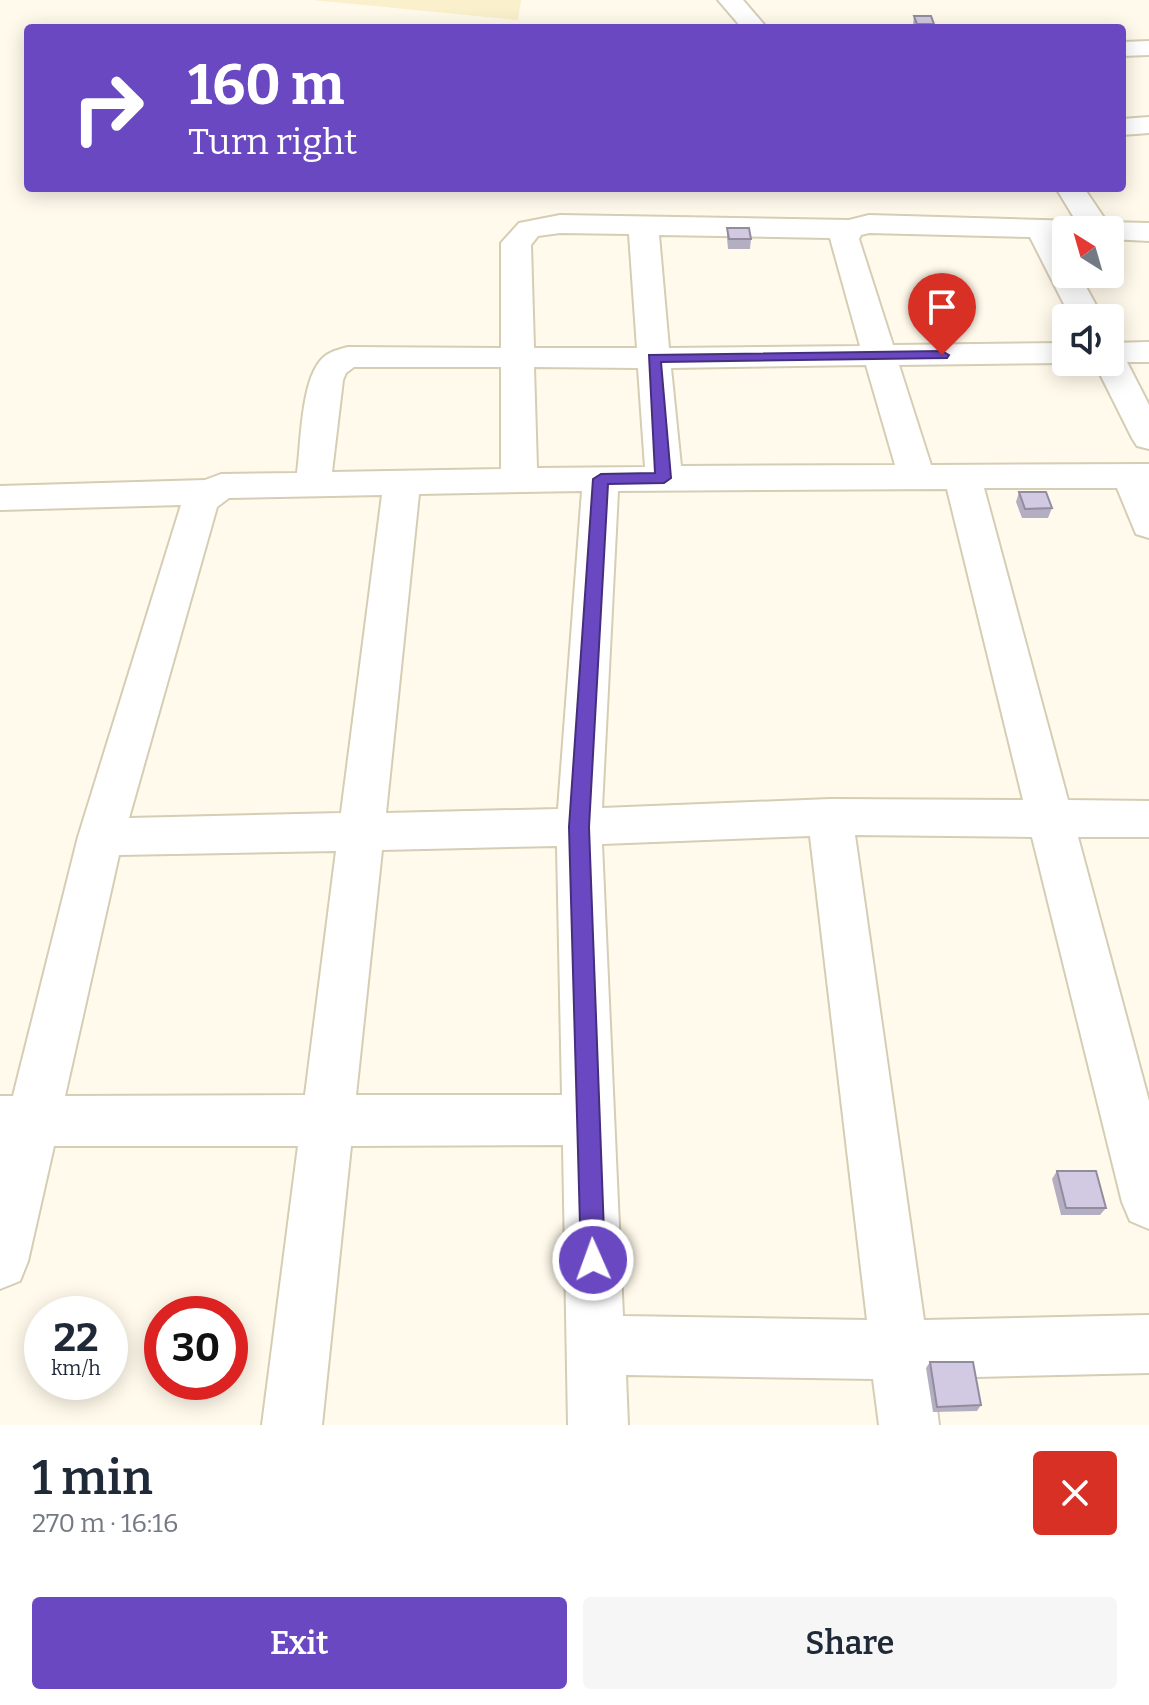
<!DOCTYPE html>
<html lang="en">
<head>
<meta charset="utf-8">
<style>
	:root { --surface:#fff; --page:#f6f6f7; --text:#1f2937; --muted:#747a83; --accent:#6a48c1 }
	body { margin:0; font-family:Bitter,serif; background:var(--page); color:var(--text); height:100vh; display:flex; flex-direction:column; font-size:30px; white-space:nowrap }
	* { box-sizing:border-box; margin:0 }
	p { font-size:26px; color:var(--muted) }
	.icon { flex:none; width:44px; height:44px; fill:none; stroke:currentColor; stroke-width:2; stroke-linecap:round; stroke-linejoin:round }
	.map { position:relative; height:1425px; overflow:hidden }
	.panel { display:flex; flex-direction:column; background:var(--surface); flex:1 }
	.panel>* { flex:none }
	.guide { position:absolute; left:24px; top:24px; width:1102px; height:168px; border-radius:8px; box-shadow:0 4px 20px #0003; background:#6a48c1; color:#fff; overflow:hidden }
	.needle { width:52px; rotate:323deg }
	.buttons { position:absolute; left:1052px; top:216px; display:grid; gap:16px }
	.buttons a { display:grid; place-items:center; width:72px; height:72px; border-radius:8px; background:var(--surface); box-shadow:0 4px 20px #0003; font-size:40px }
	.speed { position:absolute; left:24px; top:1296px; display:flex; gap:16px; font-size:40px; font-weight:700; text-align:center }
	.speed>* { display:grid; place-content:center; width:104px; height:104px; border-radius:50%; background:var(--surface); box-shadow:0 4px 20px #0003; line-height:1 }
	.speed small { font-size:20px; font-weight:400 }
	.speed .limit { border:12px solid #d22; background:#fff; color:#111 }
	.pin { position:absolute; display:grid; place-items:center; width:68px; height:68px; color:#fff; margin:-82px -34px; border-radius:50% 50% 50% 0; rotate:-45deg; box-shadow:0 0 8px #0007 }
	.pin .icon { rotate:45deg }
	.me { position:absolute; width:88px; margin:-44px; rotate:358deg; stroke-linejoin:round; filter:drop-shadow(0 0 6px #0008) }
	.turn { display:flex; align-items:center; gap:28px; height:168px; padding:0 32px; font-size:36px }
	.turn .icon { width:104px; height:104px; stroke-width:2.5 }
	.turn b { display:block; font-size:56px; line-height:68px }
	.round { display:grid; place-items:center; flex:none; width:84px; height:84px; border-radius:8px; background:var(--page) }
	.headline { display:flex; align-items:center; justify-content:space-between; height:136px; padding:0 32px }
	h1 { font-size:48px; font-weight:600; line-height:60px }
	.action { display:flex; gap:16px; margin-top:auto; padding:16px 32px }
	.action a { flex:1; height:92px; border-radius:8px; background:var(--accent); color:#fff; font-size:32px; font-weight:600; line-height:92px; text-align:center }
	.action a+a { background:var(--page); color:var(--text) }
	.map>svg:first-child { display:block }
	.sand { fill:#faf0cb }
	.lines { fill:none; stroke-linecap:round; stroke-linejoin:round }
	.minor-casing { stroke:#d5cdb4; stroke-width:4 }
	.minor { fill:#fff; fill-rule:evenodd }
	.wall { fill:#b4aec2 }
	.building { fill:#d1cae2; stroke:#928d9e; stroke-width:2 }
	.route { fill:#6a48c1; stroke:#452f7d; stroke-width:2 }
</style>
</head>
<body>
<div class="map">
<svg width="1149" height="1425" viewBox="0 0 1149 1425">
	<rect width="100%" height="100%" fill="#fffaeb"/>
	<path class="sand" d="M312,0H521L518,20Z"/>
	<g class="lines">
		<g class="minor-casing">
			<path id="minor" d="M718,0H743L767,28H742Z
				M1149,41V55L1122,56V42Z
				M1149,117V133L1122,135V119Z
				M1056,188H1084L1107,222L1149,223V241L1110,239V230H1066V238H1060L1066,249V274H1079L1103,318H1071L1030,237L869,233L861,235L859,239L893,345L1066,343V362H1069L1066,363L899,365L931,465L1149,464V538L1136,534L1117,488H984L1068,800L1149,801V837H1078L1149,1101V1229L1130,1221L1122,1202L1032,837L855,835L924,1320L1149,1315V1373L933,1378L939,1425H879L873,1379L626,1375L628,1425H568L563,1145L351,1146L322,1425H262L298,1146H54L28,1261L20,1281L0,1289V1096H13L78,837L181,505L0,510V486L205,480L221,474L297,473C301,443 301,384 320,361C327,352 337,350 348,347L501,348V243L519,223L560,215L849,220L869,215L1076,221ZM560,233L629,234L637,348H534L531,245L538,236ZM659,235L830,238L860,346L669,348ZM866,365L895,465L681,466L671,368ZM354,367H501V469L332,472L343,380L346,373ZM534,367L638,368L645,467L537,468ZM947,489L1023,800L830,799L602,808L618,491ZM582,491L558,809L386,813L419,494ZM382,495L341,813L129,818L217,507L229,498ZM810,836L867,1320L623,1316L602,844ZM557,846L562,1095H356L382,850ZM336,851L305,1095L65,1096L119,855Z
				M1149,342V362H1127L1149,405V449L1137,446L1132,438L1094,362H1110V343Z"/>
		</g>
		<use href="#minor" class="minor"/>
	</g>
	<path class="wall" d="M914,16L934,24L933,28H914L913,25Z
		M727,228L751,239L750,249H728L727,238Z
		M1019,492L1052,508L1048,518H1022L1016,502Z
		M1057,1171L1106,1208L1100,1215H1061L1052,1179Z
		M930,1362L981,1405L977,1411L933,1412L926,1368Z"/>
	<path class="building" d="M914,16H931L934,24H917Z
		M727,228H749L751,239H729Z
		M1019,492H1046L1052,508L1025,509Z
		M1057,1171H1096L1106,1208H1066Z
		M930,1362H973L981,1405L937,1407Z"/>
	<path class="route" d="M942,351L949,355L947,358L661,362L671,478L664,483L608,484L589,827L605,1260L602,1269L593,1273L585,1269L581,1260L569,827L593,479L601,474L655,473L649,355Z"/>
</svg>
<div class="buttons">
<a><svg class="needle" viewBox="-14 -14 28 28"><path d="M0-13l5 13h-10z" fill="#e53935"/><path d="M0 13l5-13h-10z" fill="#747a83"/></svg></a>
<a><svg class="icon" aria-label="sound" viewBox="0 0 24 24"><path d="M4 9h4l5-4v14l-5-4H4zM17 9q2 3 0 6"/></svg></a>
</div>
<div class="speed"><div>22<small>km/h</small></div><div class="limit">30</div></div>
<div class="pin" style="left:942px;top:355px;background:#d93025"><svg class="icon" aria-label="arrive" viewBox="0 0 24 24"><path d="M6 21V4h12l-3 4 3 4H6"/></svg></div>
<svg class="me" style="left:593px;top:1260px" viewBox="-20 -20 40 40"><circle r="17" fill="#6a48c1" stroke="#fff" stroke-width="3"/><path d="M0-11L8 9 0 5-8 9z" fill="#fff"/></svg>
<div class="guide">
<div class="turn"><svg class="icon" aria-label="right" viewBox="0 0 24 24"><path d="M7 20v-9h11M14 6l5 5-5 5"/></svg><div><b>160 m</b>Turn right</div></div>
</div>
</div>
<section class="panel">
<div class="headline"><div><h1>1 min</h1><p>270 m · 16:16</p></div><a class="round" style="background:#d93025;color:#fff"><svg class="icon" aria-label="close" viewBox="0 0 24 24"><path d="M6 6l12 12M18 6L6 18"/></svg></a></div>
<div class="action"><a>Exit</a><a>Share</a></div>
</section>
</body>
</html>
